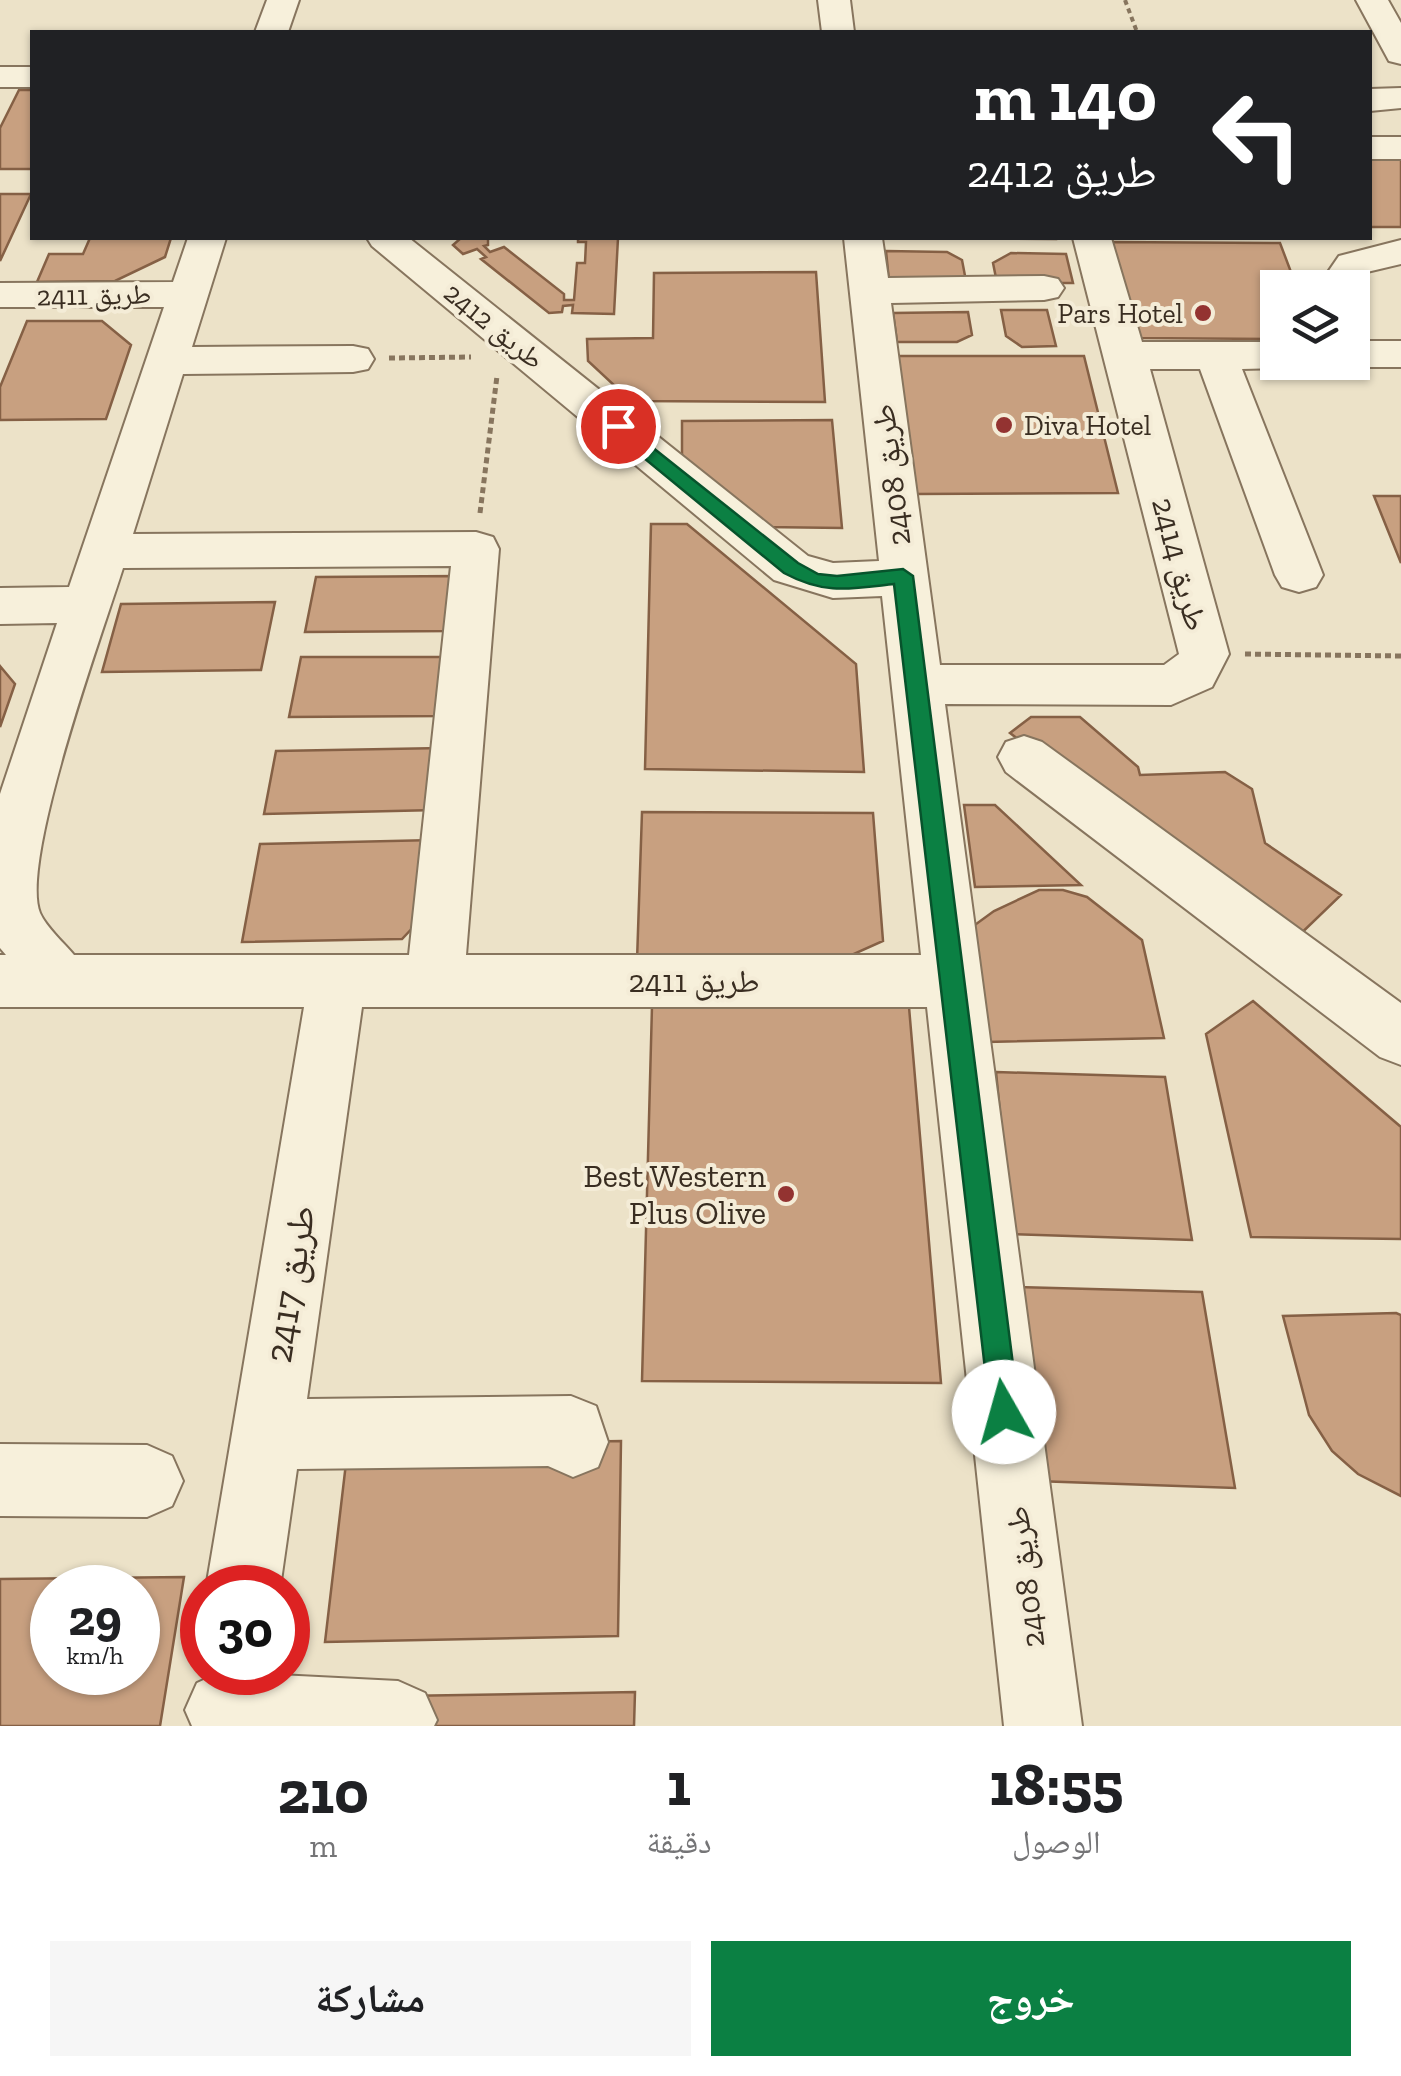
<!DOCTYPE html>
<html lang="ar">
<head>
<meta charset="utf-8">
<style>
	:root { --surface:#fff; --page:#f6f6f6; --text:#202124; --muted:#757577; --accent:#0b8043 }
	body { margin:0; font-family:"Zilla Slab","Noto Naskh Arabic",serif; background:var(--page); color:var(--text); direction:rtl; height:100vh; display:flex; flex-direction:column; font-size:38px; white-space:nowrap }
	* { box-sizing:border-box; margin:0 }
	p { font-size:32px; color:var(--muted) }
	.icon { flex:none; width:55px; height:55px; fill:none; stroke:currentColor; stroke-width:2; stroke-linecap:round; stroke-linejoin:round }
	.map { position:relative; height:1726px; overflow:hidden; direction:ltr }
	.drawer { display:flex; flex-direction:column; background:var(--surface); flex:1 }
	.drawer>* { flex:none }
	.top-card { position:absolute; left:30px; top:30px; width:1342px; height:210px; border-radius:0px; box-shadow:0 2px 8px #0004; direction:rtl; background:#202124; color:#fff; overflow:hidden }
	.controls { position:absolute; left:1260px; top:270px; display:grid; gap:20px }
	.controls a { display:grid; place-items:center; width:110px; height:110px; border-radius:0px; background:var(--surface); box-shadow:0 2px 8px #0004; font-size:50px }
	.speed { position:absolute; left:30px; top:1565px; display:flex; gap:20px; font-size:50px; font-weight:700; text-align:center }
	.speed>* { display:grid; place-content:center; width:130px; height:130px; border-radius:50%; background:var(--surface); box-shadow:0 2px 8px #0004; line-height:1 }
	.speed small { font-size:25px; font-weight:400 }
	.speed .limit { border:15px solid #d22; background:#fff; color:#111 }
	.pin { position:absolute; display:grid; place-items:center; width:85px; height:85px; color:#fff; margin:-42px; border:5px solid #fff; border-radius:50%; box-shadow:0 2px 10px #0007 }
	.me { position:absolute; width:110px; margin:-55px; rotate:353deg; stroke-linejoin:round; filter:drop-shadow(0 0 8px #0008) }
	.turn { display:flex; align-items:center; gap:35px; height:210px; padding:0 50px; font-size:45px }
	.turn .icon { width:130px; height:130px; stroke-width:2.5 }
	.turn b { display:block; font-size:70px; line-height:85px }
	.eta { display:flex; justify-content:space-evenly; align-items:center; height:170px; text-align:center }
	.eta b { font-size:60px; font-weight:800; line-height:70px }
	.button { display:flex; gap:20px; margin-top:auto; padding:20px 50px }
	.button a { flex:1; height:115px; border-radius:0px; background:var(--accent); color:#fff; font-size:40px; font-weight:800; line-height:115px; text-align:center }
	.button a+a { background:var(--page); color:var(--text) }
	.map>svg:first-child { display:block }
	.building { fill:#c8a080; stroke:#856045; stroke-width:2.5; fill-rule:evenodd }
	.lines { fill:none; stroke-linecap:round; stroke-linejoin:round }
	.minor-casing { stroke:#87755e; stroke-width:4 }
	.path-far1 { stroke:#87755e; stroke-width:4; stroke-dasharray:5 4; stroke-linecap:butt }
	.path { stroke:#87755e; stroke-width:5; stroke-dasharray:6 4; stroke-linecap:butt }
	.minor { fill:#f7f0db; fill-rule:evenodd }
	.route { fill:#0b8043; stroke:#07532c; stroke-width:2.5 }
	.poi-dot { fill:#933331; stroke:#f4ecd7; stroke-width:4 }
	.labels { text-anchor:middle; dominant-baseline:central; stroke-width:8; stroke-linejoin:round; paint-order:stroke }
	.far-street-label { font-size:28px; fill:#392d21; stroke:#f4ecd7 }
	.far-poi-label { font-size:28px; fill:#392d21; stroke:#f4ecd7; text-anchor:end }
	.street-label { font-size:32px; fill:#392d21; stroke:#f4ecd7 }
	.poi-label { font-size:32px; fill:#392d21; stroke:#f4ecd7; text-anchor:end }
	.near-street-label { font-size:38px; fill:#392d21; stroke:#f4ecd7 }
</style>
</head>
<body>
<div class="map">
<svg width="1401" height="1726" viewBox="0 0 1401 1726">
	<rect width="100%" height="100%" fill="#ece2c8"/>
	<path class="building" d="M19,90H32V169H0V128Z
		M1401,157V227H1370V158Z
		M0,194H31L0,261Z
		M90,238H171L165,257L115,281L37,282L49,254H83Z
		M461,238H488V245L484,246L490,252L504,247L564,294V300H574L577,263H585L586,242H578V238H618L614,314L572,313L573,305L563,306L562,312L549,313L481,259L486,257L477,249L463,254L453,245Z
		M1056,238V239L881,238Z
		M1110,242L1280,243L1297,288H1278V339L1134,338Z
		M886,251L947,252L962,260L966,281H889Z
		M1011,253L1066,254L1073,283H997L993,263Z
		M816,272L825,402L631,401L588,361L587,339L653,338L654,273Z
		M1001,310H1047L1056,346L1022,347L1006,336Z
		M968,312L972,335L957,342H897L893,313Z
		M27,321H102L131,345L106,419L0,420V387Z
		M897,356H1084L1118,493L915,494Z
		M832,420L842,528L765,527L682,466V421Z
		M1374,496H1401V563Z
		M651,524H687L856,664L864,772L645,769Z
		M459,576L453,631L305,632L316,577Z
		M275,602L261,670L102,672L121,604Z
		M301,657H450L443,716L289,717Z
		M0,666L15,684L0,727Z
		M1031,717H1080L1138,767L1140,775L1225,772L1252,789L1265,843L1341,895L1289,945L1010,733Z
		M442,748L436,810L264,814L276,751Z
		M964,805H995L1081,885L975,887Z
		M642,812L873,813L883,941L836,962L637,961Z
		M434,840V905L402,939L242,942L260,844Z
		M1039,890H1063L1087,897L1142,940L1164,1038L987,1042L972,927L994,911Z
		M1253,1001L1401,1127V1239L1251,1237L1206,1034Z
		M652,1006L909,1007L941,1383L642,1381Z
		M996,1072L1165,1077L1192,1240L1012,1234Z
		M1017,1287L1202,1292L1235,1488L1036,1481Z
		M1396,1313L1401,1315V1496L1358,1474L1332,1451L1309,1415L1283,1316Z
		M621,1441L618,1636L325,1642L348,1446Z
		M184,1577L160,1726H0V1579ZM52,1588H138V1672H52Z
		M635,1692L634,1726H397L401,1696Z"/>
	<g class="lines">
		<g class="minor-casing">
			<path id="minor" d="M267,0H299L288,32H255Z
				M818,0H850L854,32H822Z
				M1356,0H1388L1401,23V64L1389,61Z
				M0,67H32V87H0Z
				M1401,88V108L1370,111V89Z
				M1370,137H1401V159H1370Z
				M188,238H226L192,347L353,346L368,349L374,359L368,369L353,372L183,374L133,534L476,532L493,537L499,549L466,955H921L882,596L833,598L774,580L372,246L367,238H409L808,556L833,563L879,561L844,238H882L888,278L1044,276L1058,279L1064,288L1058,297L1044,300L891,303L940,665H1164L1179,654L1073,238H1111L1142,342H1278V362H1294L1278,368L1242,369L1323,575L1316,587L1299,592L1282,587L1275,575L1200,369H1150L1229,654L1212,687L1171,705L945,704L1082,1726H1004L927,1007H362L307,1399L571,1396L596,1406L608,1442L598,1467L573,1477L548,1466L297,1469L280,1588H206L304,1007H0V955H6L0,948V794L57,623L0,624V588L69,587L164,307H0V283L173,282ZM451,566L409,955H74C64,943 46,927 40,913C19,862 104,629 123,568Z
				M1401,240V264L1367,272L1352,295V288H1317L1339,256Z
				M1352,341H1401V367H1352L1337,363L1352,362Z
				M1024,736L1042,742L1401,1003V1065L1380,1057L1006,772L998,757L1006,742Z
				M0,1444L147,1445L172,1456L183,1481L172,1506L147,1517L0,1516Z
				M221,1672L398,1681L425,1693L437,1720L434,1726H192L185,1710L197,1683Z"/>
		</g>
		<path class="path-far1" d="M1125,0L1137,32"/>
		<path class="path" d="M389,358L471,357
			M480,513L497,376
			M1245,654L1401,656"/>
		<use href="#minor" class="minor"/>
	</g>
	<path class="route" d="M618,420L798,563L818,574L837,576L903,569L913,576L1019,1412L1015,1422L1004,1426L994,1422L990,1412L894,584C850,589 825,595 784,573L611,431L608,426Z"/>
	<g class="poi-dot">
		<circle cx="1203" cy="313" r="10"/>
		<circle cx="1004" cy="425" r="10"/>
		<circle cx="786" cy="1194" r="10"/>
	</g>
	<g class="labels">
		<g class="far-street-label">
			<text transform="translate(94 295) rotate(-1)">طريق 2411</text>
			<text transform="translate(494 326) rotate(39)">طريق 2412</text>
		</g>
		<g class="far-poi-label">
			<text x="1183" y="313">Pars Hotel</text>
			<text x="1024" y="425" text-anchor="start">Diva Hotel</text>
		</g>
		<g class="street-label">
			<text transform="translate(891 475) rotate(-97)">طريق 2408</text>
			<text transform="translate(1180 564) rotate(75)">طريق 2414</text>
			<text x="694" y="981">طريق 2411</text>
			<text transform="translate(1025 1577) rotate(-97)">طريق 2408</text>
		</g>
		<g class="poi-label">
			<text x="766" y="1176">Best Western<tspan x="766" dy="37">Plus Olive</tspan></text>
		</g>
		<g class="near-street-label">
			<text transform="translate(290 1284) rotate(-81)">طريق 2417</text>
		</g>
	</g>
</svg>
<div class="controls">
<a><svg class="icon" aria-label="layers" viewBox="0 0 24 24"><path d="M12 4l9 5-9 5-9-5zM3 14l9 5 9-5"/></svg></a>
</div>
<div class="speed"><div>29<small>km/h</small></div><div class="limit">30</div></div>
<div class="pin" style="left:618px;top:426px;background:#d93025"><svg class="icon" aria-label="arrive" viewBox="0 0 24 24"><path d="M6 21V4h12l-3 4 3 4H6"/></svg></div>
<svg class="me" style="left:1004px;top:1412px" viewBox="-20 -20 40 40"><circle r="19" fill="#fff"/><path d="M0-13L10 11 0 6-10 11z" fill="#0b8043"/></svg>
<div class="top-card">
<div class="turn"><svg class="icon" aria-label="left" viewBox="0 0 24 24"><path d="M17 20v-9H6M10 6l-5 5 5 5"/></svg><div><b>140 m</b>طريق 2412</div></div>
</div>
</div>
<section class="drawer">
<div class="eta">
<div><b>18:55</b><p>الوصول</p></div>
<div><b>1</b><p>دقيقة</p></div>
<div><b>210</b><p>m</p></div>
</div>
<div class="button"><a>خروج</a><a>مشاركة</a></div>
</section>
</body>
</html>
